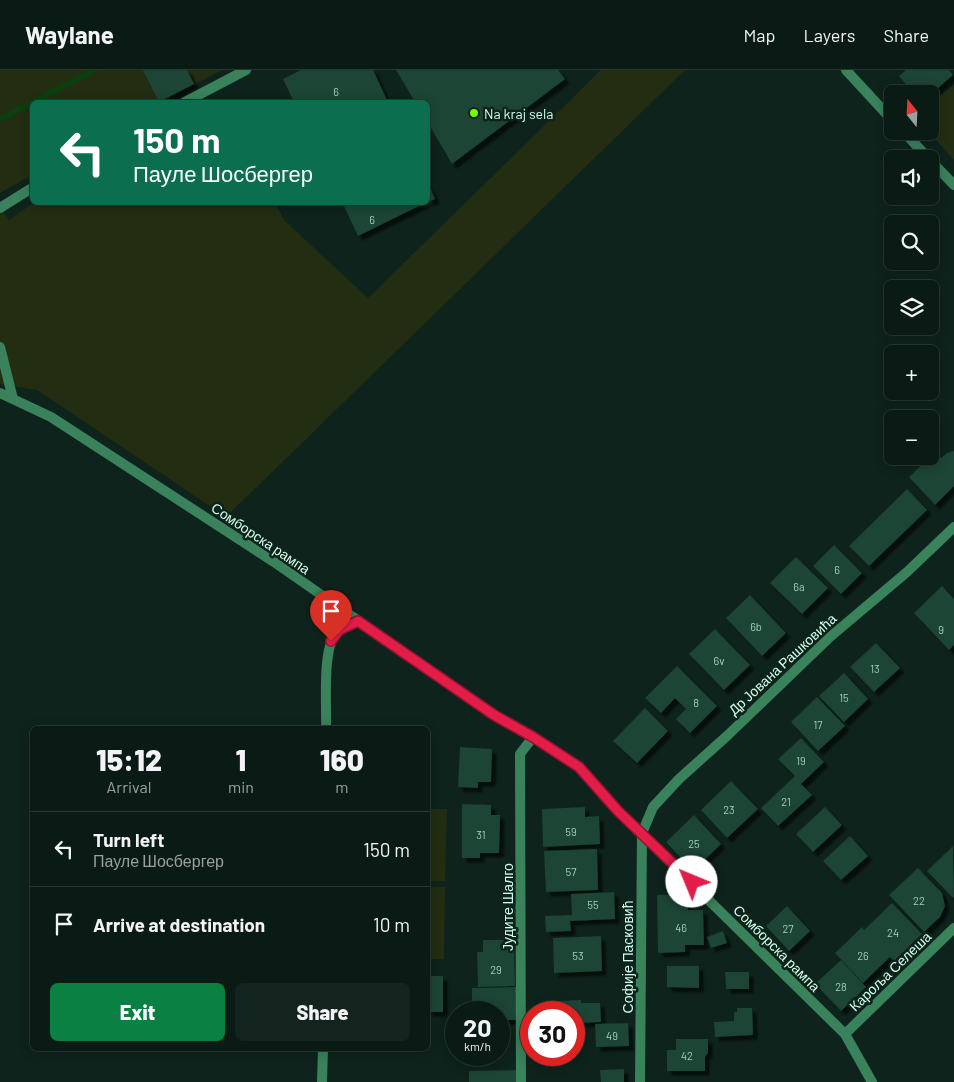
<!DOCTYPE html>
<html lang="en">
<head>
<meta charset="utf-8">
<style>
	:root { --surface:#0a1a14; --page:#13231d; --text:#f1f3f6; --muted:#99a1a0; --line:#2a3834; --accent:#0b8043 }
	body { margin:0; font-family:Barlow,sans-serif; background:var(--page); color:var(--text); height:100vh; display:flex; flex-direction:column; font-size:19px; white-space:nowrap }
	* { box-sizing:border-box; margin:0 }
	p { font-size:16px; color:var(--muted) }
	.icon { flex:none; width:28px; height:28px; fill:none; stroke:currentColor; stroke-width:2; stroke-linecap:round; stroke-linejoin:round }
	.map { position:relative; flex:1; overflow:hidden }
	.details { position:absolute; left:30px; top:656px; width:400px; height:325px; display:flex; flex-direction:column; background:var(--surface); border-radius:8px; box-shadow:0 2px 12px #0003,0 0 0 1px var(--line) }
	.details>* { flex:none }
	.banner { position:absolute; left:30px; top:30px; width:400px; height:105px; border-radius:8px; box-shadow:0 2px 12px #0003,0 0 0 1px var(--line); background:#0b6e4f; color:#fff; overflow:hidden }
	.needle { width:32px; rotate:342deg }
	.tools { position:absolute; left:884px; top:15px; display:grid; gap:10px }
	.tools a { display:grid; place-items:center; width:55px; height:55px; border-radius:8px; background:var(--surface); box-shadow:0 2px 12px #0003,0 0 0 1px var(--line); font-size:25px }
	.speed { position:absolute; left:445px; top:931px; display:flex; gap:10px; font-size:25px; font-weight:700; text-align:center }
	.speed>* { display:grid; place-content:center; width:65px; height:65px; border-radius:50%; background:var(--surface); box-shadow:0 2px 12px #0003,0 0 0 1px var(--line); line-height:1 }
	.speed small { font-size:12px; font-weight:400 }
	.speed .limit { border:8px solid #d22; background:#fff; color:#111 }
	.pin { position:absolute; display:grid; place-items:center; width:42px; height:42px; color:#fff; margin:-51px -21px; border-radius:50% 50% 50% 0; rotate:-45deg; box-shadow:0 0 5px #0007 }
	.pin .icon { rotate:45deg }
	.me { position:absolute; width:55px; margin:-28px; rotate:315deg; stroke-linejoin:round; filter:drop-shadow(0 0 4px #0008) }
	.turn { display:flex; align-items:center; gap:18px; height:105px; padding:0 20px; font-size:22px }
	.turn .icon { width:65px; height:65px; stroke-width:2.5 }
	.turn b { display:block; font-size:35px; line-height:42px }
	.eta { display:flex; justify-content:space-evenly; align-items:center; height:85px; text-align:center }
	.eta b { font-size:30px; font-weight:800; line-height:35px }
	.cta { display:flex; gap:10px; margin-top:auto; padding:10px 20px }
	.cta a { flex:1; height:58px; border-radius:8px; background:var(--accent); color:#fff; font-size:20px; font-weight:800; line-height:58px; text-align:center }
	.cta a+a { background:var(--page); color:var(--text) }
	ul { padding:0; list-style:none }
	li { display:flex; align-items:center; gap:15px; height:75px; padding:0 20px; border-top:1px solid var(--line) }
	li div { flex:1 }
	li b { display:block; font-size:19px }
	li em { font-style:normal }
	header { display:flex; align-items:center; gap:30px; box-sizing:border-box; height:70px; padding:0 25px; background:var(--surface); border-bottom:1px solid var(--line) }
	header strong { font-size:24px }
	nav { display:flex; gap:28px; margin-inline-start:auto; font-size:18px }
	.map>svg:first-child { display:block }
	.green { fill:#222d11 }
	.lines { fill:none; stroke-linecap:round; stroke-linejoin:round }
	.stream { stroke:#0a400d; stroke-width:5.5 }
	.building { fill:#1a4435; filter:url(#shadow) }
	.minor { stroke:#39825b; stroke-width:10 }
	.route-casing { stroke:#92132f; stroke-width:12 }
	.route { stroke:#e11d48; stroke-width:9 }
	.poi-dot { fill:#75fa01; stroke:#0e231b; stroke-width:2 }
	.labels { text-anchor:middle; dominant-baseline:central; stroke-width:5; stroke-linejoin:round; paint-order:stroke }
	.number-label { font-size:11px; fill:#a2d0bd }
	.poi-label { font-size:14px; fill:#d0ffea; stroke:#0e231b; text-anchor:start }
	.street-label { font-size:14px; fill:#d0ffea; stroke:#0e231b }
</style>
</head>
<body>
<header>
<strong>Waylane</strong>
<nav><a>Map</a><a>Layers</a><a>Share</a></nav>
</header>
<div class="map">
<svg width="954" height="1012" viewBox="0 0 954 1012">
	<defs>
		<filter id="shadow"><feDropShadow dx="4.5" dy="4.5" stdDeviation="1" flood-color="#0009"/></filter>
	</defs>
	<rect width="100%" height="100%" fill="#0e231b"/>
	<path class="green" d="M0,0H222L163,32H32V105L0,123Z
		M601,0H685L226,447L37,320L0,314V135L9,150L33,133H275L285,151L368,228Z
		M954,15V90L928,61H930V33Z
		M428,739H447L445,811H428Z
		M428,817H445L444,889H428Z"/>
	<g class="lines">
		<path class="stream" d="M0,49L95,0"/>
	</g>
	<path class="building" d="M143,0H187L194,14L159,32Z
		M301,0H373L388,32H294L283,9Z
		M396,0H558L565,9L452,94L428,53V32H415Z
		M906,0H949L953,5L930,25L914,24L899,6Z
		M428,113L435,129L428,132Z
		M342,132H427L358,166Z
		M954,381V416L935,435L909,407L935,382L941,388L947,383Z
		M907,419L927,440L869,496L849,476Z
		M834,475L862,503L841,524L813,496Z
		M796,487L828,518L802,544L770,513Z
		M942,516L954,529V575L949,580L914,543Z
		M750,525L786,563L762,586L726,548Z
		M715,559L750,595L724,620L689,584Z
		M876,573L900,598L874,622L850,597Z
		M677,596L717,636L690,663L676,649L686,639L675,628L661,643L645,628Z
		M844,603L868,629L844,652L819,626Z
		M817,627L845,656L818,681L791,652Z
		M645,638L668,661L637,693L613,671Z
		M801,668L824,692L801,714L812,725L778,756L761,738L795,706L778,689Z
		M460,677L492,679L491,712H478V718L458,717Z
		M731,711L758,739L727,768L701,740Z
		M462,734L491,735V745H500L499,783H480V788H462Z
		M585,737V747L599,746L600,774L543,777L542,739Z
		M825,737L842,755L813,782L796,764Z
		M694,745L721,774L693,801L666,772Z
		M850,766L868,786L841,810L823,791Z
		M953,776L954,827L953,828L927,801Z
		M597,779L598,820L546,822L544,781Z
		M918,798L942,823L945,836L940,847L924,862L889,825Z
		M614,822L615,849L570,851L571,861L546,862L545,846L572,845L571,824Z
		M687,824L688,840H703L704,875H685V882L658,883L657,825Z
		M892,833L922,864L894,891L890,887L863,913L835,883L862,857L864,860Z
		M787,836L810,861L789,881L766,856Z
		M723,861L727,873L711,878L707,867Z
		M601,866L602,901L554,903L553,868Z
		M483,870H514L515,916L478,917L477,882H483Z
		M841,890L866,917L841,941L815,914Z
		M667,896H699V918L667,917Z
		M725,902H749V919H726Z
		M428,906H443V942H428Z
		M518,917L519,950H499V942H472V918Z
		M581,930V933H600L601,952L574,953V942H550L549,935L559,934V931Z
		M737,938H752L753,965L715,967L714,952L734,951V942H737Z
		M628,953L629,976L596,977L595,954Z
		M676,969H708V983L705,987V1001H667V980H676Z
		M624,999V1012H601L600,1000Z
		M517,1000V1012H469V1001Z"/>
	<g class="lines">
		<path class="minor" d="M846,0L892,50
			M185,32L246,0
			M903,61L929,89
			M930,90L954,115
			M0,138L32,118
			M0,277L13,329
			M0,323L51,347L274,492L494,645L533,667L579,697L618,741L845,964L872,1012
			M326,659C327,637 322,582 335,565C341,557 349,555 358,551
			M845,964L954,858
			M322,1012L323,979
			M521,1012L520,684L533,667
			M640,1012L642,763L653,737L679,709L728,665L830,567L907,502L954,457"/>
	</g>
	<g class="lines">
		<g class="route-casing">
			<path id="route" d="M331,571L339,560L358,551L494,645L533,667L579,697L618,741L692,812"/>
		</g>
		<use href="#route" class="route"/>
	</g>
	<circle class="poi-dot" cx="474" cy="43" r="5"/>
	<g class="labels">
		<g class="number-label">
			<text x="336" y="21">6</text>
			<text x="372" y="149">6</text>
			<text x="837" y="499">6</text>
			<text x="799" y="516">6a</text>
			<text x="756" y="556">6b</text>
			<text x="941" y="559">9</text>
			<text x="719" y="590">6v</text>
			<text x="875" y="598">13</text>
			<text x="844" y="627">15</text>
			<text x="696" y="632">8</text>
			<text x="818" y="654">17</text>
			<text x="801" y="690">19</text>
			<text x="786" y="731">21</text>
			<text x="729" y="739">23</text>
			<text x="571" y="761">59</text>
			<text x="481" y="764">31</text>
			<text x="694" y="773">25</text>
			<text x="571" y="801">57</text>
			<text x="919" y="830">22</text>
			<text x="593" y="834">55</text>
			<text x="681" y="857">46</text>
			<text x="788" y="858">27</text>
			<text x="893" y="862">24</text>
			<text x="578" y="885">53</text>
			<text x="863" y="885">26</text>
			<text x="496" y="899">29</text>
			<text x="841" y="916">28</text>
			<text x="612" y="965">49</text>
			<text x="687" y="985">42</text>
		</g>
		<g class="poi-label">
			<text x="484" y="43">Na kraj sela</text>
		</g>
		<g class="street-label">
			<text transform="translate(261 468) rotate(34)">Сомборска рампа</text>
			<text transform="translate(782 594) rotate(-43)">Др Јована Рашковића</text>
			<text transform="translate(507 837) rotate(-90)">Јудите Шалго</text>
			<text transform="translate(777 878) rotate(45)">Сомборска рампа</text>
			<text transform="translate(627 887) rotate(-90)">Софије Пасковић</text>
			<text transform="translate(890 901) rotate(-44)">Кароља Селеша</text>
		</g>
	</g>
</svg>
<div class="tools">
<a><svg class="needle" viewBox="-14 -14 28 28"><path d="M0-13l5 13h-10z" fill="#e53935"/><path d="M0 13l5-13h-10z" fill="#99a1a0"/></svg></a>
<a><svg class="icon" aria-label="sound" viewBox="0 0 24 24"><path d="M4 9h4l5-4v14l-5-4H4zM17 9q2 3 0 6"/></svg></a>
<a><svg class="icon" aria-label="search" viewBox="0 0 24 24"><circle cx="10" cy="10" r="6"/><path d="M15 15l6 6"/></svg></a>
<a><svg class="icon" aria-label="layers" viewBox="0 0 24 24"><path d="M12 4l9 5-9 5-9-5zM3 14l9 5 9-5"/></svg></a>
<a>+</a>
<a>−</a>
</div>
<div class="speed"><div>20<small>km/h</small></div><div class="limit">30</div></div>
<div class="pin" style="left:331px;top:571px;background:#d93025"><svg class="icon" aria-label="arrive" viewBox="0 0 24 24"><path d="M6 21V4h12l-3 4 3 4H6"/></svg></div>
<svg class="me" style="left:692px;top:812px" viewBox="-20 -20 40 40"><circle r="19" fill="#fff"/><path d="M0-13L10 11 0 6-10 11z" fill="#e11d48"/></svg>
<div class="banner">
<div class="turn"><svg class="icon" aria-label="left" viewBox="0 0 24 24"><path d="M17 20v-9H6M10 6l-5 5 5 5"/></svg><div><b>150 m</b>Пауле Шосбергер</div></div>
</div>
<section class="details">
<div class="eta">
<div><b>15:12</b><p>Arrival</p></div>
<div><b>1</b><p>min</p></div>
<div><b>160</b><p>m</p></div>
</div>
<ul>
<li><svg class="icon" aria-label="left" viewBox="0 0 24 24"><path d="M17 20v-9H6M10 6l-5 5 5 5"/></svg><div><b>Turn left</b><p>Пауле Шосбергер</p></div><em>150 m</em></li>
<li><svg class="icon" aria-label="arrive" viewBox="0 0 24 24"><path d="M6 21V4h12l-3 4 3 4H6"/></svg><div><b>Arrive at destination</b></div><em>10 m</em></li>
</ul>
<div class="cta"><a>Exit</a><a>Share</a></div>
</section>
</div>
</body>
</html>
